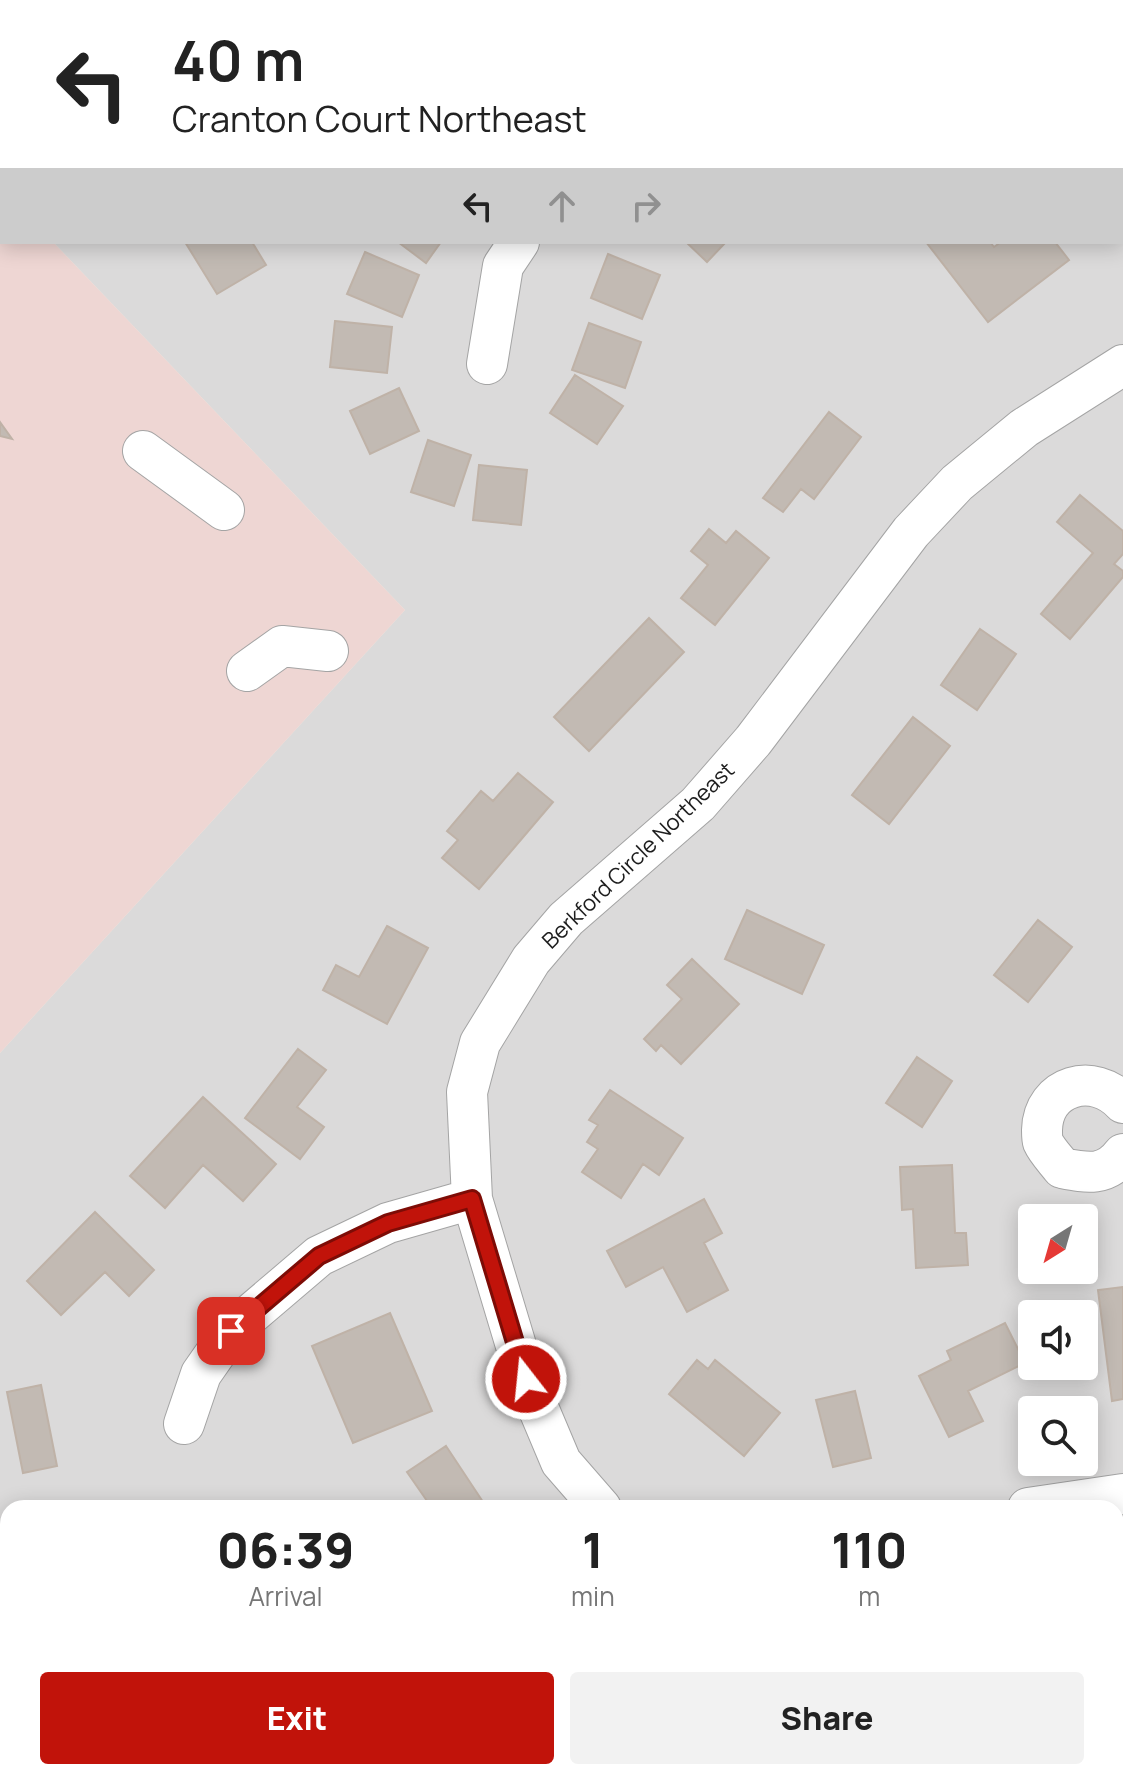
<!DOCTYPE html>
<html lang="en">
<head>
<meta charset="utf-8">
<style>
	:root { --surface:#fff; --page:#f2f2f2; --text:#222; --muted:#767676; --accent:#c1130a }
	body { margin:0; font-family:Manrope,sans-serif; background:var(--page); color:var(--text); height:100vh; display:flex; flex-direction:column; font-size:30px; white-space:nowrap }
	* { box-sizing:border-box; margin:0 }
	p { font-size:26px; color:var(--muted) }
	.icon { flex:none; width:44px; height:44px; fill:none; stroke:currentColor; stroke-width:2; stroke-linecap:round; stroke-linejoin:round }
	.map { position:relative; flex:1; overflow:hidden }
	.drawer { position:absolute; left:0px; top:1500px; width:1124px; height:280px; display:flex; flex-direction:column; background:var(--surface); border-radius:24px 24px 0 0; box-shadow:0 4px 20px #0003 }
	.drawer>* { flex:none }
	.hud { position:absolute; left:0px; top:0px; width:1124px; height:244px; box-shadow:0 4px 20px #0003; background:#fff; color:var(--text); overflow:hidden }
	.needle { width:52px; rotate:217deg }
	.controls { position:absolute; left:1018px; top:1204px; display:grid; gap:16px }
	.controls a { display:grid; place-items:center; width:80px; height:80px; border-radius:8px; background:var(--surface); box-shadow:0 4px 20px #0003; font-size:40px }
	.pin { position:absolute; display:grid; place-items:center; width:68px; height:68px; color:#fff; margin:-34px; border-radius:16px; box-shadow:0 4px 12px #0006 }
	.me { position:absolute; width:88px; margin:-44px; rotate:344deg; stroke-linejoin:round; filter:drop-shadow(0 0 6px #0008) }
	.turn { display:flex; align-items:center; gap:28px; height:168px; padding:0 40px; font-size:36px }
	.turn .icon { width:104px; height:104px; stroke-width:2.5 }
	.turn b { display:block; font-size:56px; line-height:68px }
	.lanes { display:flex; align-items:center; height:76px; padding:0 40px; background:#0003; justify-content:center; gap:40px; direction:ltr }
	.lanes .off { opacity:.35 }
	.eta { display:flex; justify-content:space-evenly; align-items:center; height:136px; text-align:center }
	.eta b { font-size:48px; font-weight:800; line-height:56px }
	.action { display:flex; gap:16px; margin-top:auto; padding:16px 40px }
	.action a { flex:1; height:92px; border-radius:8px; background:var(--accent); color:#fff; font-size:32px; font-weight:800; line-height:92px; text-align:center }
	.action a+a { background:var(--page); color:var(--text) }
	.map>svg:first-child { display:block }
	.residential { fill:#dbdada; fill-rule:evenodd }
	.commercial { fill:#eed6d3 }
	.building { fill:#c2bab3; stroke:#bfb2a7; stroke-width:2 }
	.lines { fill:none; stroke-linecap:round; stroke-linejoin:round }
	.minor-casing { stroke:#a4a4a4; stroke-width:42 }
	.highway-casing { stroke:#d02c5c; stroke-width:46 }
	.minor { stroke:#fff; stroke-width:40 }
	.highway { stroke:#e28e9a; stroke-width:44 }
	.route-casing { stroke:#7d0c06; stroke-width:20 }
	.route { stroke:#c1130a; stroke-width:14 }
	.labels { text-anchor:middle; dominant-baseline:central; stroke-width:6; stroke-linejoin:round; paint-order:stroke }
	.street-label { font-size:22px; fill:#1d1d1d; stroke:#fff }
</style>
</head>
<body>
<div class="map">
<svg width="1123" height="1780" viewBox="0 0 1123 1780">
	<rect width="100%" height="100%" fill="#eeebe3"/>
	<path class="residential" d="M0,0H1123V1780H239L230,1772H1116V1508H8V1579L0,1572V1053L405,610L53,242H1122V2H2V188ZM1032,1218H1084V1270H1032ZM1032,1314H1084V1366H1032ZM1032,1410H1084V1462H1032Z"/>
	<path class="commercial" d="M0,186L2,242H53L405,610L0,1053Z"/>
	<path class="building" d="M0,0L12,2H2L0,51Z
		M175,0H261L264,2H173Z
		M348,0H430L347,2Z
		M185,242H252L266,265L217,294Z
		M398,242H441L426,263Z
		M686,242H726L707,262Z
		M926,242H990L994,247L1001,242H1055L1069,260L988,322Z
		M365,252L419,275L402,317L347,294Z
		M608,254L660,275L642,319L591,298Z
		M335,321L392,327L387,373L330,367Z
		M589,323L641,342L625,388L572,370Z
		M575,375L623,406L597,444L550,413Z
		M399,388L419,431L370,454L350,411Z
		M829,412L861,437L814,499L801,489L783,512L763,498Z
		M0,422L12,439L0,436Z
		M428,440L471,455L454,506L411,492Z
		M479,465L527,470L521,525L473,520Z
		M1080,495L1123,531V554L1114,564L1123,571V577L1070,639L1041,614L1093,553L1057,522Z
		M709,529L726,543L736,531L769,558L715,625L681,598L708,565L691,551Z
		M649,618L684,652L589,751L554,717Z
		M980,629L1016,654L977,710L941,685Z
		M913,717L950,746L889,824L852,795Z
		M518,773L553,802L479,889L442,858L458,840L447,831L481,791L493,801Z
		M747,910L824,945L802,994L725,959Z
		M1038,920L1072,947L1028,1002L994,975Z
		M387,926L428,948L387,1024L323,990L336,965L359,977Z
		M692,959L739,1004L681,1064L661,1045L656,1051L644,1039L682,999L667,985Z
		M298,1049L326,1070L297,1107L324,1127L300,1159L245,1118Z
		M917,1057L952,1081L922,1127L886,1103Z
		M610,1090L683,1138L659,1175L643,1164L621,1198L582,1172L598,1149L587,1142L598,1125L589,1120Z
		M203,1097L276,1164L243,1201L203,1165L165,1208L130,1176Z
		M952,1165L955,1233H966L968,1265L916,1268L913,1209L902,1210L900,1167Z
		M704,1199L722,1233L704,1243L728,1290L687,1312L663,1267L626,1287L607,1251Z
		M95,1212L154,1270L129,1296L105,1272L61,1315L27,1281Z
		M1123,1287V1399L1112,1401L1098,1290Z
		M390,1313L432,1411L353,1443L312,1346Z
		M1005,1323L1025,1363L968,1391L983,1421L949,1437L919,1376L951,1360L947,1351Z
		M697,1360L708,1369L715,1360L780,1413L744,1456L669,1394Z
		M41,1385L57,1466L23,1473L7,1392Z
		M855,1391L871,1458L833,1467L816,1400Z
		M446,1446L487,1508H432L407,1472Z
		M1123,1594V1652L1116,1653V1595Z"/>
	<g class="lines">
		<g class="minor-casing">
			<path id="minor" d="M51,0L52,2
				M719,0L723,2
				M306,2L308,0
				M1122,183L1123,184
				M487,364L503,266L519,242
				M143,451L224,510
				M247,671L282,646L328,651
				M1123,1103C1094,1071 1043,1085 1042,1130C1042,1134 1042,1139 1043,1142C1047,1151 1056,1160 1062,1168C1087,1173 1106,1177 1123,1154
				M184,1424L201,1374L231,1331L319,1256L388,1223L472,1199
				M601,1508L561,1462L526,1379L472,1199L467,1092L480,1043L531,960L566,919L698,804L753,741L911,532L957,483L1024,428L1123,365
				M1028,1508L1123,1494"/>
		</g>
		<g class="highway-casing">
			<path id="highway" d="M0,1725L8,1732
				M49,1772L58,1780"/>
		</g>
		<use href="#minor" class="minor"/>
		<use href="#highway" class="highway"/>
	</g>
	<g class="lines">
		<g class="route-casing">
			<path id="route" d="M231,1331L319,1256L388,1223L472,1199L526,1379"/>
		</g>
		<use href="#route" class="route"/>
	</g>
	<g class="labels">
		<g class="street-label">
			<text transform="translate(638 855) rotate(-44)">Berkford Circle Northeast</text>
		</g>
	</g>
</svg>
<div class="controls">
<a><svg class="needle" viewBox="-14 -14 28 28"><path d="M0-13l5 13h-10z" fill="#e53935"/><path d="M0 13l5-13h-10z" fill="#767676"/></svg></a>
<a><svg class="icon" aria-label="sound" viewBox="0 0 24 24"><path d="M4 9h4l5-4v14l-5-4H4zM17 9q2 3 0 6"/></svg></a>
<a><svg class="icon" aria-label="search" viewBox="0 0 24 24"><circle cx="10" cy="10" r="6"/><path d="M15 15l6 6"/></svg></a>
</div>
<div class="pin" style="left:231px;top:1331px;background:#d93025"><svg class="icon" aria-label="arrive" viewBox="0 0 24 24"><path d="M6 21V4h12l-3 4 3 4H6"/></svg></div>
<svg class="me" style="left:526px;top:1379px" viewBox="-20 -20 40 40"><circle r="17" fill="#c1130a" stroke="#fff" stroke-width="3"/><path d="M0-11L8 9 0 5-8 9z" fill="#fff"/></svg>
<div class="hud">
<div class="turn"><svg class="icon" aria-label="left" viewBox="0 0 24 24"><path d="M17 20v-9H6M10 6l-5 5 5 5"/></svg><div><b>40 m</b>Cranton Court Northeast</div></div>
<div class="lanes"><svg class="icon" aria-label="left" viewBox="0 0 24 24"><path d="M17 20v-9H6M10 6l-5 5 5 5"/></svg><svg class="icon off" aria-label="ahead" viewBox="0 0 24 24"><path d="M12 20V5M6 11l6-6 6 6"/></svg><svg class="icon off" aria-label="right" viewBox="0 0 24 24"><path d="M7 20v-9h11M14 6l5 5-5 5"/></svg></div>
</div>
<section class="drawer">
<div class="eta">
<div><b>06:39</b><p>Arrival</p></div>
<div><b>1</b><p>min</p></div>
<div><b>110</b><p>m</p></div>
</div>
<div class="action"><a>Exit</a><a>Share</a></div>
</section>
</div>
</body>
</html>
